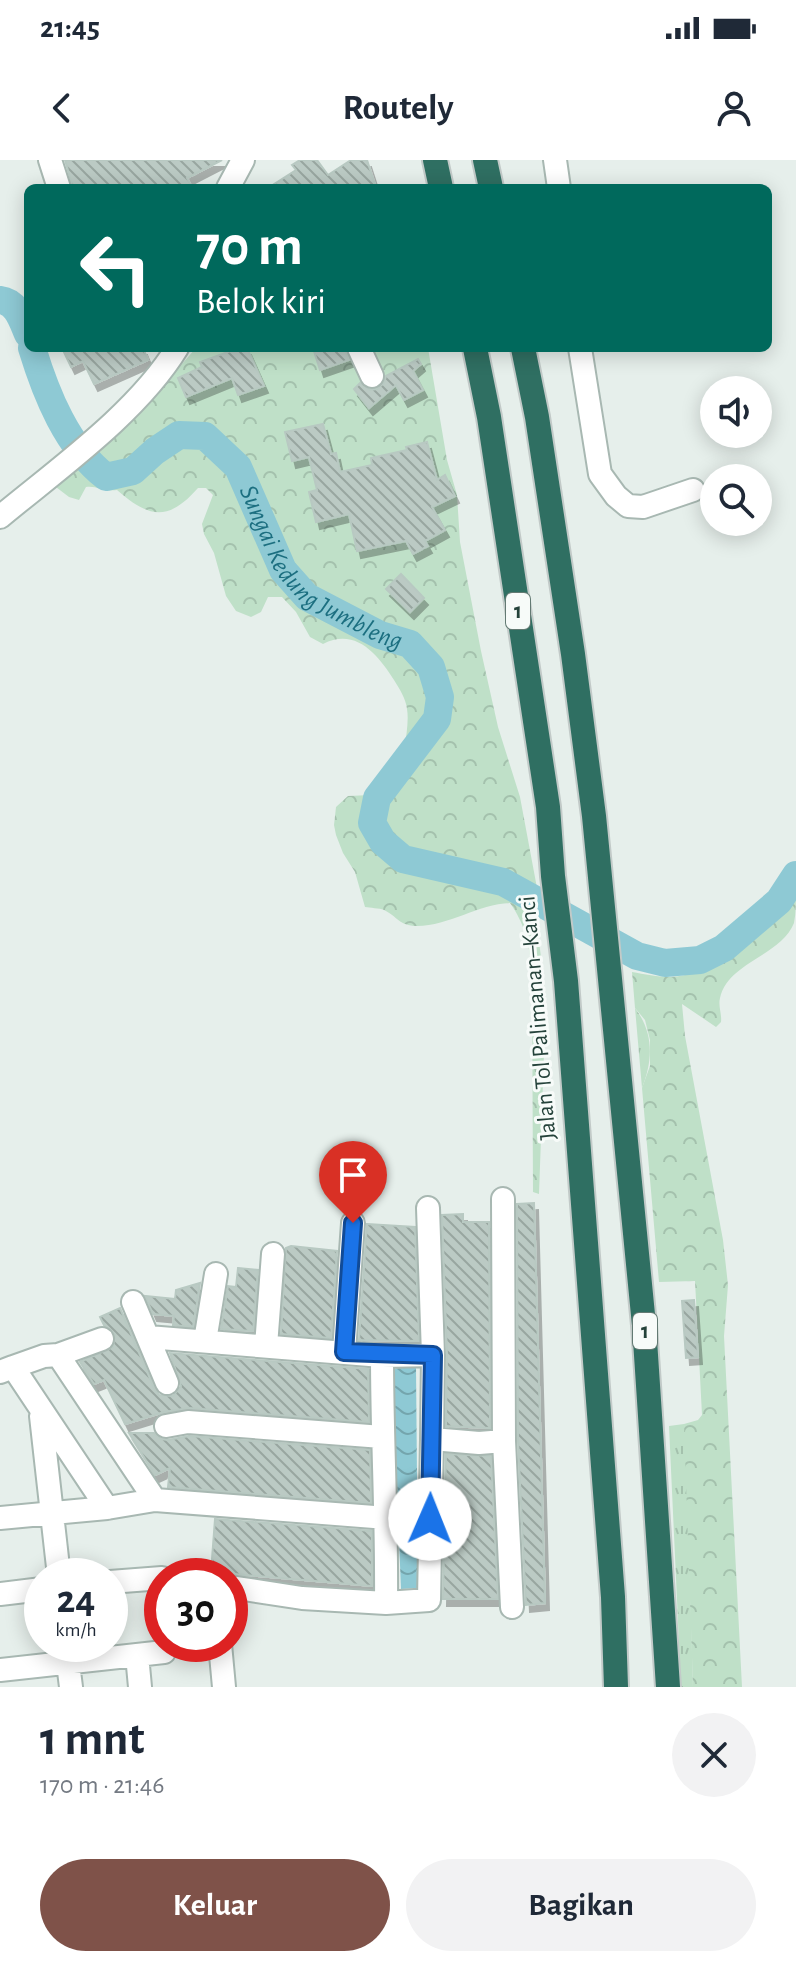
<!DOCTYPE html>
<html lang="id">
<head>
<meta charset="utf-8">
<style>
	:root { --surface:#fff; --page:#f2f2f3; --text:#1f2937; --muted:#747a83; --accent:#7f5249 }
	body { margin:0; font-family:"Alegreya Sans",sans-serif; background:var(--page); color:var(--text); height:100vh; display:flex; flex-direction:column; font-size:30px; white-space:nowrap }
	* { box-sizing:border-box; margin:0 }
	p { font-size:26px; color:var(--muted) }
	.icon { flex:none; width:44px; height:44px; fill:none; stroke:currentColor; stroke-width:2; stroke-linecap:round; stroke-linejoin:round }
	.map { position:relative; height:1527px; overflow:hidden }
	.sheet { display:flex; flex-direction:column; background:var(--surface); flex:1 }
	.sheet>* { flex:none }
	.banner { position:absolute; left:24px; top:24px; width:748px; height:168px; border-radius:12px; box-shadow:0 4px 20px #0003; background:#00695c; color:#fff; overflow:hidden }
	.tools { position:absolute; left:700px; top:216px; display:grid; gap:16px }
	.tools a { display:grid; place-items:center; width:72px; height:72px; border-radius:50%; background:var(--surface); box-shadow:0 4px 20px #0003; font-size:40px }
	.speed { position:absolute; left:24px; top:1398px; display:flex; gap:16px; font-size:40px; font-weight:700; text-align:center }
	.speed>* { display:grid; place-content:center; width:104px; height:104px; border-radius:50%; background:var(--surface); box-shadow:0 4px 20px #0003; line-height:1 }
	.speed small { font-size:20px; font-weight:400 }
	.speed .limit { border:12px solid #d22; background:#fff; color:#111 }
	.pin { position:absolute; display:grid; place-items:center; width:68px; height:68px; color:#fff; margin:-82px -34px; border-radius:50% 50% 50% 0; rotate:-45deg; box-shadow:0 0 8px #0007 }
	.pin .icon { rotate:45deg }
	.me { position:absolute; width:88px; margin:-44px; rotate:1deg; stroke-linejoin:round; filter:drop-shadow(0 0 6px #0008) }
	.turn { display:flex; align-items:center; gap:28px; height:168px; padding:0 40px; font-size:36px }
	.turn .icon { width:104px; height:104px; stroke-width:2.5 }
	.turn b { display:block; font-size:56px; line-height:68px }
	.round { display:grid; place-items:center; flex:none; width:84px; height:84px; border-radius:42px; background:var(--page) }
	.summary { display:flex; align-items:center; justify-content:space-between; height:136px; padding:0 40px }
	h1 { font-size:48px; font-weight:700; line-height:60px }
	.primary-button { display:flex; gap:16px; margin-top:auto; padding:16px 40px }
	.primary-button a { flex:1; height:92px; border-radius:48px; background:var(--accent); color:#fff; font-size:32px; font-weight:700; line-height:92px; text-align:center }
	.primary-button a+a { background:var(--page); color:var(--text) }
	.status { display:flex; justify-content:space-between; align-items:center; height:56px; padding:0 40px; background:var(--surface); direction:ltr }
	.status svg { height:22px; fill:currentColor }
	header { display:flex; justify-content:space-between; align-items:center; height:104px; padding:0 40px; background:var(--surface); font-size:36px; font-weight:700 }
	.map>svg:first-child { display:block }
	.grass { fill:url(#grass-tufts) }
	.forest { fill:url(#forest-crowns) }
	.water { fill:url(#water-waves) }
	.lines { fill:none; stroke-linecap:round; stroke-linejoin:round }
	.river { stroke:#8ec9d4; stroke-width:28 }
	.building { fill:url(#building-back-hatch); stroke:#b8c9c2; stroke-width:2; filter:url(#shadow) }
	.minor-casing { stroke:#a8b8b2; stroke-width:26 }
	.highway-casing { stroke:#c2cac8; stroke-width:28 }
	.minor { stroke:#fff; stroke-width:22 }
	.highway { stroke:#2f6f62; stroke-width:24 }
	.route-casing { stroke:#114b97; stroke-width:20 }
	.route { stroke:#1a73e8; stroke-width:14 }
	.labels { text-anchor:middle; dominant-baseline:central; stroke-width:6; stroke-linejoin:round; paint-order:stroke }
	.shield { fill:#f7fbf9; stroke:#637a73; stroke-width:2 }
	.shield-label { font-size:22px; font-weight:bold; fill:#24423a }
	.street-label { font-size:24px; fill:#24423a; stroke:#f7fbf9 }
	.water-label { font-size:26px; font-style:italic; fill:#1c6f80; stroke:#f7fbf9 }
</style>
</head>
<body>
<div class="status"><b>21:45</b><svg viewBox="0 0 49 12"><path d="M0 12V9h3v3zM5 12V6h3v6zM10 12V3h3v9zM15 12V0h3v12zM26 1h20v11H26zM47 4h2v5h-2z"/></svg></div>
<header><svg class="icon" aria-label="back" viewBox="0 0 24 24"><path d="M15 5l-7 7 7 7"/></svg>Routely<svg class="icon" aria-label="person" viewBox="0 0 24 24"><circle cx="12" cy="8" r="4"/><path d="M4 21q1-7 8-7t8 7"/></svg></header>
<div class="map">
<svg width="796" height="1527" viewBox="0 0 796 1527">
	<defs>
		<pattern id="grass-tufts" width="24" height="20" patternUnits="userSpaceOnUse" patternTransform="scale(2)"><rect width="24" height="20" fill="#bfe0c8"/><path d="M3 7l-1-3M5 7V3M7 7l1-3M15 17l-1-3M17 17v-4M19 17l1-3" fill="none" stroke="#a4c1ad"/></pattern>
		<pattern id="forest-crowns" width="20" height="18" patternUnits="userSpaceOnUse" patternTransform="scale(2)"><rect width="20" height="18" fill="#bfe0c8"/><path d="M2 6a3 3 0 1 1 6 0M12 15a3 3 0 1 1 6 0" fill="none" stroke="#a4c1ad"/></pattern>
		<pattern id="water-waves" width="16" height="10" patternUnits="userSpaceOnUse" patternTransform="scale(2)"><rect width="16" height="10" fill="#8ec9d4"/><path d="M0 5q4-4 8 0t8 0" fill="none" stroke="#74a5ad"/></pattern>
		<pattern id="building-back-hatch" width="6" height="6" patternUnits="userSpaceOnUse" patternTransform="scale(2)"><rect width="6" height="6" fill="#bbcac4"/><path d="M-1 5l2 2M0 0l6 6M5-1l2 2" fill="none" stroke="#98a6a0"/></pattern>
		<filter id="shadow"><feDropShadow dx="4" dy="7" stdDeviation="0" flood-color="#0004"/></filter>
	</defs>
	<rect width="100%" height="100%" fill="#e6efeb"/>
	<path class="grass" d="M635,848C654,873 653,900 642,928Z
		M684,1264L686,1276L693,1527H681L669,1266Z"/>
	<path class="forest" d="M196,188H428L447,300L457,335L460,382L481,491L498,567L520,637L537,728L506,716L406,693L388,677L380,662L383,641L443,562L447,537L437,504L414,478L383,468L312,431L289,406L243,303L208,269L177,268L150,286L129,305L108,310L96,301L93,292L158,231Z
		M181,282L202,283L232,311L277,413L303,442L377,481L406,490L425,511L433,537L430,557L405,587C406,575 409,561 407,549C406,539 399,528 394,520C378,495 356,467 323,484L310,477L296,452L282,437H268L261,452L251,457L236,451L226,436L214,393L204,374L202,364L213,335L206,328H198C168,362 149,358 117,330C105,332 95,325 86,327L79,340L69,337L48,321L78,305L104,325L136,318L159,297Z
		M371,635L365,665L377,686L399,706L501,729L525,740L532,749L539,781L546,838L539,1034L533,1032L532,810C529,784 525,764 510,743C478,744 449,766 417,766C399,766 397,756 384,750C379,748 370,748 365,747L355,712L343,693L336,675L334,665L336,647L348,636Z
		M796,731C796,741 796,753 794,763C781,796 728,802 720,838C718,846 722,854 721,862L716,867L682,844L685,876L723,1080L728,1125L724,1176L742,1527H693L684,1264L698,1260L702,1255L695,1121L659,1122L642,928L650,906V880L645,860L635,848L632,812C644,814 658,817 670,817C721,814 766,770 796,731Z"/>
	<path class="water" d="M416,1206L418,1428L401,1429L392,1209Z"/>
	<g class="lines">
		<g class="river">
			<path d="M0,140C17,142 22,160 28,174"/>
			<path id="s1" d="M32,188C46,234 67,287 106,317L133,311L155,291L179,275L205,276L238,307L283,410L307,437L380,475L410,484L431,507L440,537L437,559L377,638L372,663L383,682L403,699L503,722L637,796L665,803L700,800L724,788L779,741L796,715"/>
		</g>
	</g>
	<path class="building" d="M65,0H222L187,18L192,28H73Z
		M300,0H317L328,15L351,0H367L376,28H268L296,10L292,5Z
		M62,188H143L148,200L94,224L83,201L71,207Z
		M239,188H247L264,226L238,235L232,218L186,237L178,218L202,207L200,202Z
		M313,188H345L349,200L320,210Z
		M418,199L421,204L413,211L423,230L404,240L396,225L369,248L354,229L360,223L370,230L377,229L384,223L386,216Z
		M323,264L331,294L336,293L340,312L372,305L371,298L407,290L406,287L427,282L437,320L445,315L455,336L432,347L445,370L425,381L428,386L413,394L406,381L357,391L349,354L316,362L309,332L317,330L309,297L292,301L285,272Z
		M401,414L424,438L410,452L386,429Z
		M534,1043L545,1443L526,1445L518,1281L517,1044Z
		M463,1054V1062H489L490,1268L446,1266L447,1195L442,1055Z
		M367,1064L415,1067L419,1181L359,1180Z
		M291,1086L337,1091L331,1178L281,1174L286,1088Z
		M238,1108L258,1110L253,1171L221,1169L228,1126L236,1127Z
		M200,1123L193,1167L173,1165L174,1156L153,1154L145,1136L175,1139L176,1130Z
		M694,1140L698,1197L686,1198L682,1141Z
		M120,1148L154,1228L159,1235L173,1236L181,1226L170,1193L368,1209L369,1262L189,1248L164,1252L125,1264L104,1220L94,1224L80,1202L113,1187L115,1174L104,1165L100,1157Z
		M129,1273H154L161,1279L168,1280L189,1276L370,1290L371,1343L168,1327L170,1308L155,1315Z
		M446,1294L491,1296L498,1439H443Z
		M215,1359L372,1371V1426L211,1412Z"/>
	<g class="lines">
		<g class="minor-casing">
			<path id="minor" d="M50,0L59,28
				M555,0L559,28
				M228,28L243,0
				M359,188L372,216
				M580,188L600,314L616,336L628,346L643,347L693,330
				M0,357C59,308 137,253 177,188
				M428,1048L433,1195L432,1279
				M133,1142L167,1223
				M148,1177L382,1196L433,1195
				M102,1179L58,1195L155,1340
				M205,1181L216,1114
				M266,1186L273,1094
				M344,1192L353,1063
				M382,1196C382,1278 387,1361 386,1443
				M13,1207L44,1196L58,1195
				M0,1212L13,1207L107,1348
				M41,1256L59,1416
				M166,1266L188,1262L382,1277
				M504,1281L512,1447
				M0,1358L107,1348L155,1340L387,1358
				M110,1422L162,1418
				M230,1427L302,1438L386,1443L429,1440L432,1279L479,1283L504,1281L503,1039
				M0,1434L42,1429
				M220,1484L224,1527
				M137,1495L140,1527
				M68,1503L71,1527
				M0,1510L164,1492"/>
		</g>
		<g class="highway-casing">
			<path id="highway" d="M435,0L441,28
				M485,0L491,28
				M475,188L489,257L548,647L553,716L566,821L613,1437L616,1527
				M523,188L537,257L573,494L594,656L644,1165L668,1527"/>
		</g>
		<use href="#minor" class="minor"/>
		<use href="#highway" class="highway"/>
	</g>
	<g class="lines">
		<g class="route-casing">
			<path id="route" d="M353,1063L344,1192L433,1195L430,1359"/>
		</g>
		<use href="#route" class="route"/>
	</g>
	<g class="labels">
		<g class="shield">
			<rect x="506" y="433" width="24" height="36" rx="6"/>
			<rect x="633" y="1153" width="24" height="36" rx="6"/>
		</g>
		<g class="shield-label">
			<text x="518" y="451">1</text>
			<text x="645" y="1171">1</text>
		</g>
		<g class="street-label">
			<text transform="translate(538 858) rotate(-95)">Jalan Tol Palimanan–Kanci</text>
		</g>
		<g class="water-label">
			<text stroke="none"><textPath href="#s1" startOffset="446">Sungai Kedung Jumbleng</textPath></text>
		</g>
	</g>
</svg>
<div class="tools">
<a><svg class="icon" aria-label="sound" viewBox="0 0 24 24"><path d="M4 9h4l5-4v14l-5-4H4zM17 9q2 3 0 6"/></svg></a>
<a><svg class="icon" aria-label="search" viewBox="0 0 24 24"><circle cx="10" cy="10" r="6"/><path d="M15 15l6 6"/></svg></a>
</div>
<div class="speed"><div>24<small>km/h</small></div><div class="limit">30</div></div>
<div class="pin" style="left:353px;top:1063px;background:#d93025"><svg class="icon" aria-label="arrive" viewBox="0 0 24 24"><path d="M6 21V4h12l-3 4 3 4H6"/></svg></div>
<svg class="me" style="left:430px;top:1359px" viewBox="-20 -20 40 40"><circle r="19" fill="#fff"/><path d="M0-13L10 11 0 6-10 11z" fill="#1a73e8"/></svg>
<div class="banner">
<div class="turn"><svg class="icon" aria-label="left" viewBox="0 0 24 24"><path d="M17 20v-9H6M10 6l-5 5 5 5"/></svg><div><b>70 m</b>Belok kiri</div></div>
</div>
</div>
<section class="sheet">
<div class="summary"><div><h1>1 mnt</h1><p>170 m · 21:46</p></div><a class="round"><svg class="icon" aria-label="close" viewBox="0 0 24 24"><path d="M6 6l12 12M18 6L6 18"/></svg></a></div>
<div class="primary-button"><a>Keluar</a><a>Bagikan</a></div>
</section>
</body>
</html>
